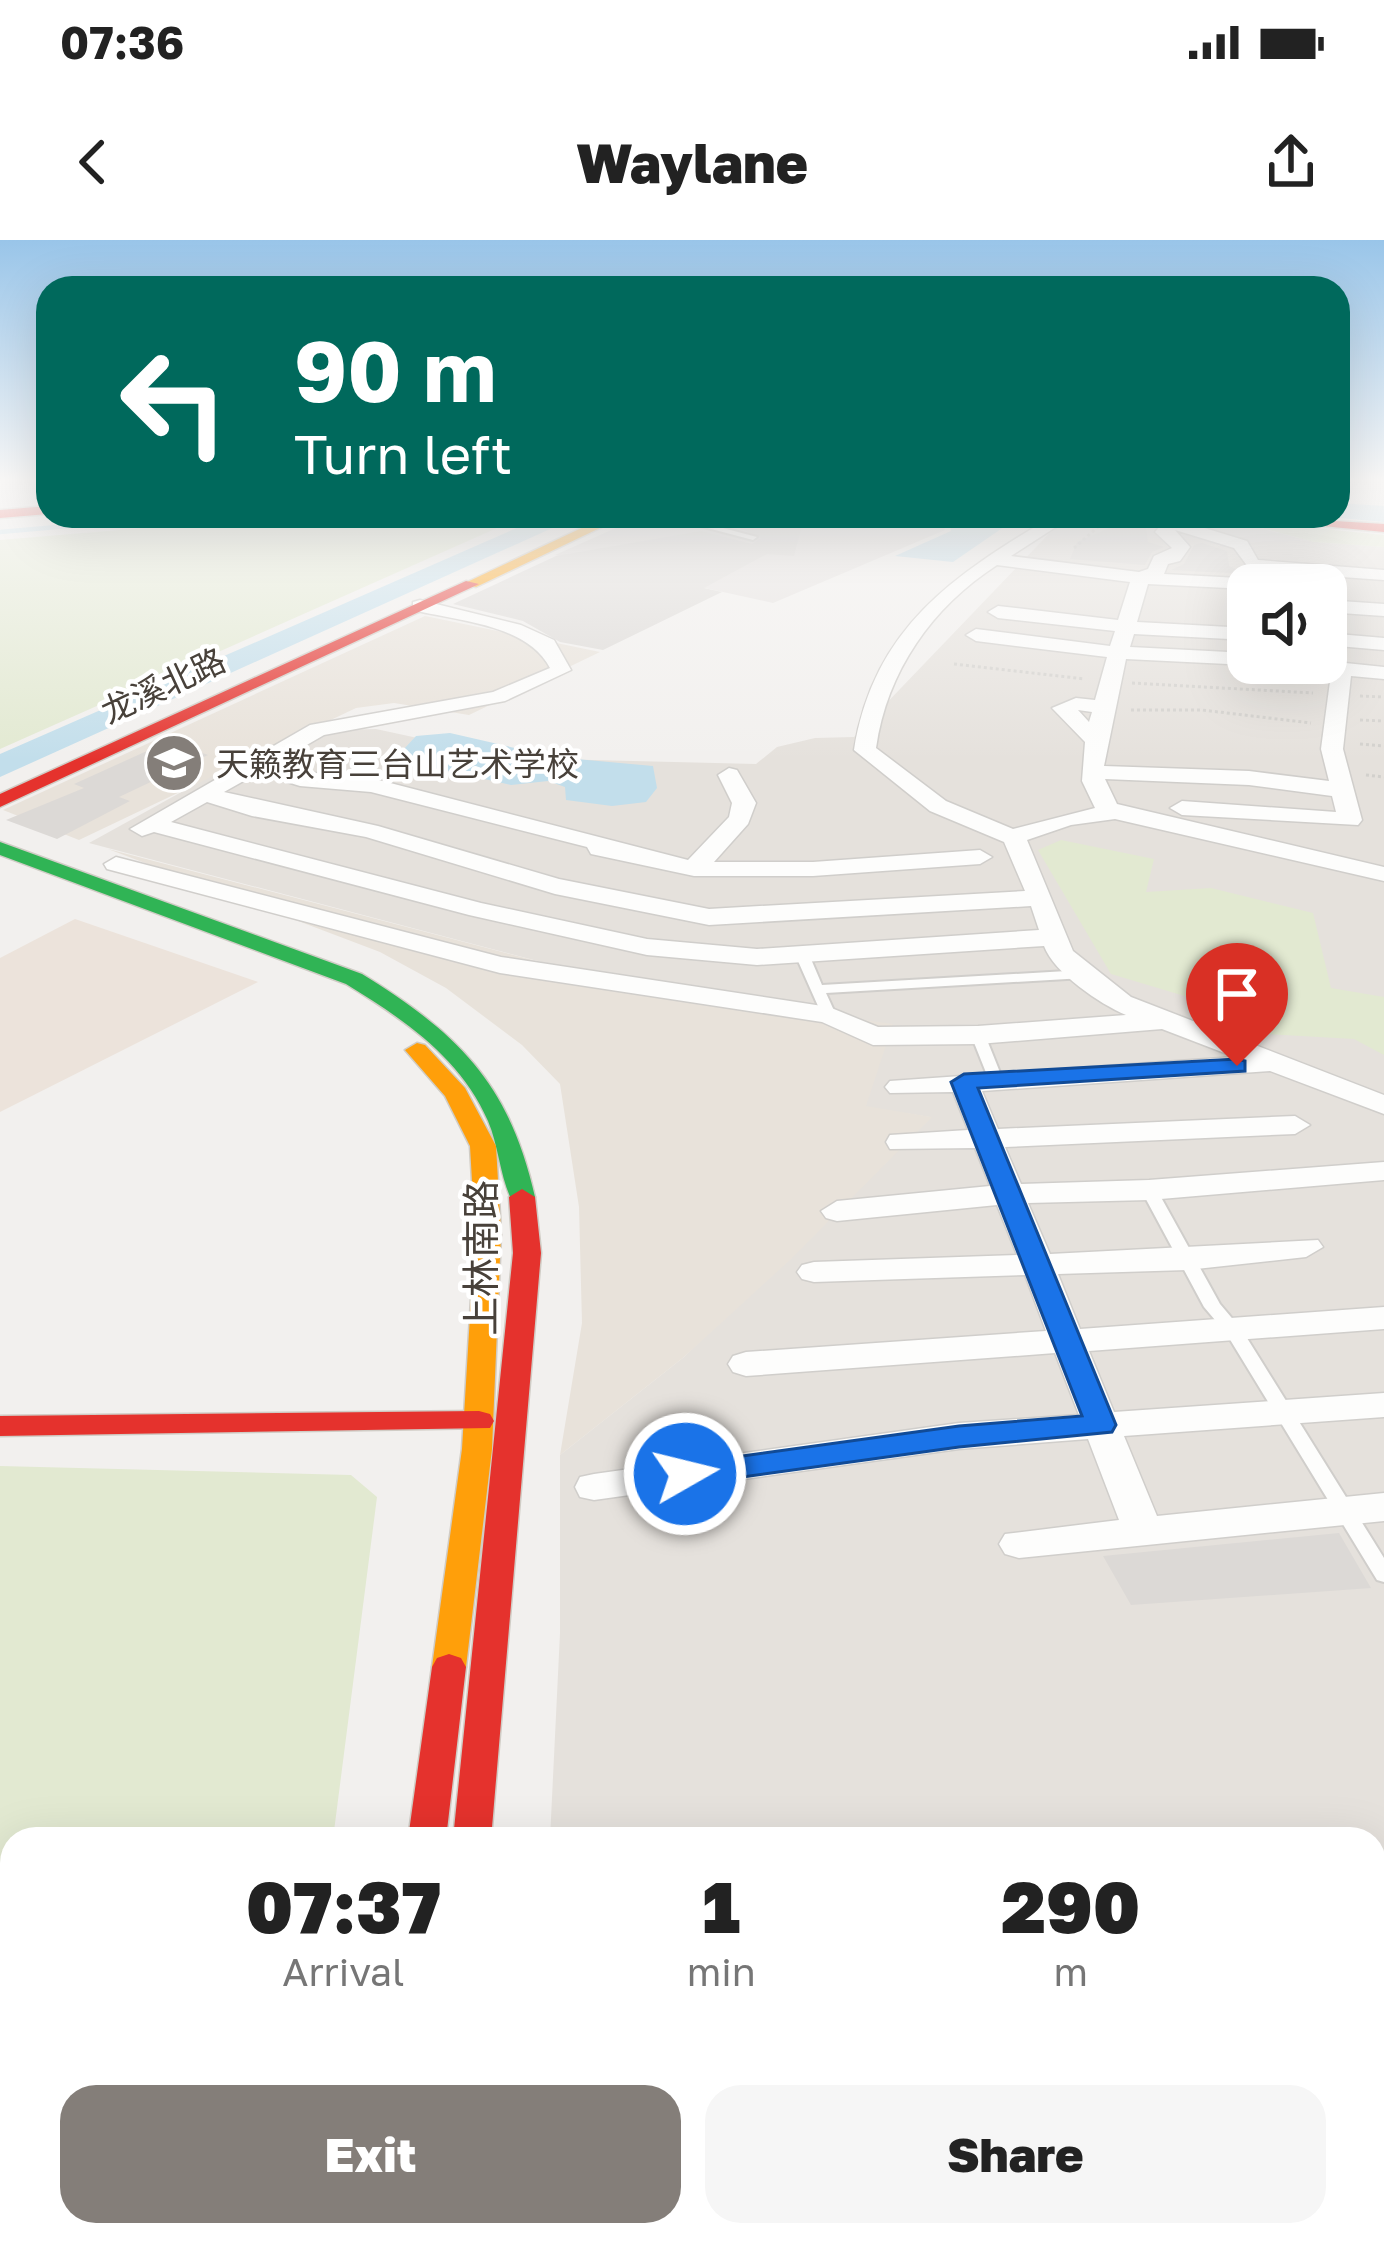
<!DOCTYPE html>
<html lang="en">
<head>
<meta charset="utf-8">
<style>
	:root { --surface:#fff; --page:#f6f6f6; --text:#222; --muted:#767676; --accent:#847e79 }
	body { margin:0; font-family:"Golos Text","Noto Sans SC",sans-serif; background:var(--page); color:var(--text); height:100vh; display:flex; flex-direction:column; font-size:45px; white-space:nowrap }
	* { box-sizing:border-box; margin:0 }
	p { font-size:39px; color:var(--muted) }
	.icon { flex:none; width:66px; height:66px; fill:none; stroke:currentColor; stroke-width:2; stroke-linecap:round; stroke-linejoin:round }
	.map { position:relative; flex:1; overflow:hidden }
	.panel { position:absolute; left:0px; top:1587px; width:1386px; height:420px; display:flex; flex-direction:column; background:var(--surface); border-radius:36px 36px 0 0; box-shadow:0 12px 48px #0002 }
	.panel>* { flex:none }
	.hud { position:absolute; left:36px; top:36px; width:1314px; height:252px; border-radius:36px; box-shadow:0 12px 48px #0002; background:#00695c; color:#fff; overflow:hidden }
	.controls { position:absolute; left:1227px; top:324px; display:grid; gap:24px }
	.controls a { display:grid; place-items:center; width:120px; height:120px; border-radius:24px; background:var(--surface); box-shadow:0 12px 48px #0002; font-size:60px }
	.pin { position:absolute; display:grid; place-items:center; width:102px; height:102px; color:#fff; margin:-123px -51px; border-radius:50% 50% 50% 0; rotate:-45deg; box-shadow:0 0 12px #0007 }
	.pin .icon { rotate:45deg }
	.me { position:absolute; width:132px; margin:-66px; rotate:82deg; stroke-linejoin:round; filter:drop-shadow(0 0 9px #0008) }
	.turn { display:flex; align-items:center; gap:42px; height:252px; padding:0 60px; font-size:54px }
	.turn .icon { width:156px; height:156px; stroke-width:2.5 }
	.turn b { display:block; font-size:84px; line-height:102px }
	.eta { display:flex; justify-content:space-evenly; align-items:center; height:204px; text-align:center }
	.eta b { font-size:72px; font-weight:800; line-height:84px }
	.action { display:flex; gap:24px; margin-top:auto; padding:24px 60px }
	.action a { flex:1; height:138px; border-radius:36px; background:var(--accent); color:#fff; font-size:48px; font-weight:800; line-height:138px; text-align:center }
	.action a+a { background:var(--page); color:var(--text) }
	.status { display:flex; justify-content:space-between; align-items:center; height:84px; padding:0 60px; background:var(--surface); direction:ltr }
	.status svg { height:33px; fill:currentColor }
	header { display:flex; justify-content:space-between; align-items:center; height:156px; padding:0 60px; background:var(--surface); font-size:54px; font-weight:800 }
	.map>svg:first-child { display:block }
	.residential { fill:#e5e1dc; fill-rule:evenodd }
	.commercial { fill:#ece3db }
	.industrial { fill:#e4e0de }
	.education { fill:#e8e2da }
	.green { fill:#e2e9d1 }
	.water { fill:#c2deeb }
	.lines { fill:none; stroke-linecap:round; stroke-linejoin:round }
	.stream { stroke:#c2deeb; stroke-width:4.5 }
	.river { fill:#c2deeb; fill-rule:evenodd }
	.building { fill:#dcd9d6 }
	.lane-casing { stroke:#d0cecb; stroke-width:4 }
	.street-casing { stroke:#d0cecb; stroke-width:3 }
	.fast-casing { stroke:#d0ccc5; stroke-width:3 }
	.slow-casing { stroke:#d0ccc5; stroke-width:3 }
	.jam-casing { stroke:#d0ccc5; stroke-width:3 }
	.path { stroke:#d2d0cc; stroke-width:3; stroke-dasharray:3 3; stroke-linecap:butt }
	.lane { fill:#fdfdfc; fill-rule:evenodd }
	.street { fill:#fdfdfc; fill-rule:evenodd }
	.fast { fill:#30b455; fill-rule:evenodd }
	.slow { fill:#ff9f0a; fill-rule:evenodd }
	.jam { fill:#e5322d; fill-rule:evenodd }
	.route { fill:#1a73e8; stroke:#114b97; stroke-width:3 }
	.labels { text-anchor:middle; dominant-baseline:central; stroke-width:9; stroke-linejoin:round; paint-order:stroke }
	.far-street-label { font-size:33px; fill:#48413a; stroke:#fff }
	.far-poi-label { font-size:33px; fill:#48413a; stroke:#fff; text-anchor:start }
	.street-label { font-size:39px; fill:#48413a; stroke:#fff }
</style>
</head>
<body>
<div class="status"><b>07:36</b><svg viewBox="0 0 49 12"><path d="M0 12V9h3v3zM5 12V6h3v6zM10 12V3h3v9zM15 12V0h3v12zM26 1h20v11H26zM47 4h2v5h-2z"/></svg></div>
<header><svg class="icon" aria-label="back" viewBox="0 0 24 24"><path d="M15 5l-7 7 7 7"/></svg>Waylane<svg class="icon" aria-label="share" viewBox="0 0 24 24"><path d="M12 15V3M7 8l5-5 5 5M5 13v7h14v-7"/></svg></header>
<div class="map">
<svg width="1384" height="2007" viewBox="0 0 1384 2007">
	<rect width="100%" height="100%" fill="#f2f0ee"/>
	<path class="residential" d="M1066,276H1212L1314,302L1384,307V1964L1374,1965V1599H550L560,1393V1215L684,1117L930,877L866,867L652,751L89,603L292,491L376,489L510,518L756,524L777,507L815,498L854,497ZM1248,345H1326V423H1248Z
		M656,1995H1133L1036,2007H670Z"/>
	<path class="commercial" d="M75,679L258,742L0,872V718Z"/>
	<path class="industrial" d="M643,276H942L945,290L773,363L555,315Z"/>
	<path class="education" d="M425,376L600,412L469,475L394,463L356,468L79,600L3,570Z
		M108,609L652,751L893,784L866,866L932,877L791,1019L684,1117L560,1215L582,1083L579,967L560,844L522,805L446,748L380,712Z"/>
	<path class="green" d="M286,276H524L0,509V300Z
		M1232,280L1384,295V307L1314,302Z
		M1061,600L1154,619L1146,652L1211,648L1313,673L1331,748L1384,757V815L1354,799L1267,794L1201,761L1111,734L1038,610Z
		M0,1226L351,1235L377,1257L333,1599H12V1995H263L247,2007H0Z"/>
	<path class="water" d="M948,276H1020L953,322L895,316L951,291Z
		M450,493L554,517L653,526L657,548L646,562L612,566L566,560L565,547L548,541L511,545L414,523L404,509L416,496Z"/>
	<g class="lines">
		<path class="stream" d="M0,292L181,276"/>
		<path class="river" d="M1338,263L1384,266V282L1329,277L1338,276Z
			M544,276H579L0,537V514Z"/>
	</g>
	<path class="building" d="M713,276H765L803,282L794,316L767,314L704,348L722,352L603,410L560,402L523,381L453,364L556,316L701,291L752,304L761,298Z
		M1123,282L1146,287L1148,302L1164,307L1152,312L1145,325L1070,319L1077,302Z
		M1202,303L1227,311L1229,326L1246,334L1171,330L1184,324L1194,305Z
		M169,501L208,515L119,557L130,561L57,599L6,580L84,548L74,544Z
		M1339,1293L1371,1348L1131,1365L1103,1316Z"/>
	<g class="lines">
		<g class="lane-casing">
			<path id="lane" d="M662,276H677L757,297L753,300Z
				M801,708L808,712L822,745L1084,730L1091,734L1084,738L826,753L836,775L829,779L822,775L794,712Z
				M978,791L985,795L1003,840L1001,843L996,844L989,840L971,795Z
				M1149,945L1157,950L1220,1064L1242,1090L1384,1318V1342L1377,1340L1226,1093L1204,1067L1141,950Z"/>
		</g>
		<g class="street-casing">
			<path id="street" d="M1053,276H1073L1011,316L1139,332L1148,329L1154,316L1172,308L1155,292L1160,286L1121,276L1172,278L1247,301L1258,320L1384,330V340L1271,332L1284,345H1248V349L1148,344L1137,382L1248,388V400L1134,394L1130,407L1248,413V423H1255L1248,425L1126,419L1104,526L1249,531L1329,541L1321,509L1331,434L1286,429L1276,423L1326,421L1384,427V439L1351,436L1343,509L1362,580L1358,585L1182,575L1170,568L1182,561L1336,572L1332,556L1249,545L1105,539L1117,564L1384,627V641L1115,579L1071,585L1027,600L1073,711L1131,757L1384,855V874L1270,831L982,851L998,889L1295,876L1310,885L1295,894L1005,907L1021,944L1149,940L1384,922V940L1149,960L1028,963L1050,1014L1318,1000L1323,1007L1306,1017L1187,1030L1058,1034L1080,1089L1384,1067V1089L1089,1111L1114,1172L1384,1153V1177L1124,1196L1157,1276L1384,1253V1281L1019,1318L1005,1314L999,1304L1005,1294L1119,1280L1088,1199L959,1209L594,1260L580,1257L575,1247L580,1237L594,1234L959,1183L1079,1175L1055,1113L746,1136L733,1132L728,1124L733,1116L746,1112L1046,1091L1025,1035L814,1042L802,1039L797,1032L802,1025L814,1022L1017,1015L997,965L837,981L826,978L821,971L837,961L990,946L975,908L890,909L886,902L890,895L968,890L953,852L890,853L885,847L890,841L1235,817L1162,789L978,804L873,805L822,782L500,733L107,629L104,624L116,617L501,717L829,767L878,787L978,786L1126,775C1100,764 1054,733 1044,706L757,725L647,715L469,675L154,592L142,596L130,589L310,485L493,452L550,428C527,384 458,381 413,370V362L420,360L521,385L554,400L571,430L505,461L324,495L274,524L302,532L371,538L688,620L729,577L732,563L718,535L729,528L737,530L756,563L748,584L714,622H813L980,610L992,617L980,624L813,636H694L591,614L587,607L371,552L300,546L258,533L224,552L378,586L559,639L709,669L1025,651L1004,602L930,571L854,510C874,387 954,335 1053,276ZM1175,290L1234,308L1257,339L1164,334L1168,324L1180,321L1190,307ZM997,325L1130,342L1118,380L998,366L988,372L998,378L1115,391L1110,406L976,389L966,395L976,401L1107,417L1095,460L1076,458L1052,468L1085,502L1082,541L1095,568L1013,589L946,561L876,508C887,431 932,367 997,325ZM1078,470L1092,472L1089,482ZM207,562L252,576L366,597L555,654L709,685L1031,666L1039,690L757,709L647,699L481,663L171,582Z
				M1326,360L1384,364V376L1326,372Z
				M1326,393L1384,398V410L1326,405Z"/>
		</g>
		<g class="fast-casing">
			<path id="fast" d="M0,602L362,734C459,794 509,843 535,957L531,963H513C500,938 499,907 488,881C460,817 403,779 346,744L0,615Z
				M354,1995H398L397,2007H351Z
				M421,1995H465V2007H419Z"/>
		</g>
		<g class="slow-casing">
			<path id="slow" d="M607,276H625L476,347L463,344Z
				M417,803L425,805L465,848L496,906L501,993L492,1209L466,1427L461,1436L449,1440L437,1436L432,1427L462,1209L475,993L470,906L445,856L405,810Z"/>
		</g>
		<g class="jam-casing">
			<path id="jam" d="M48,266V274L0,278V270Z
				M1254,276L1384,284V292L1261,280Z
				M466,341L479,344L0,567V554Z
				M522,949L535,957L541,1013L491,1599H453L513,1013L509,957Z
				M479,1171L490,1174L494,1181L490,1188L0,1196V1176Z
				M449,1414L461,1418L466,1427L446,1599H408L432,1427L437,1418Z"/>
		</g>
		<path class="path" d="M1074,308L1106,280
			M954,424L1085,439
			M1132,443L1313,453
			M1360,456L1384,457
			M1131,470H1202L1311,483
			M1360,480L1384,481
			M1360,504L1384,506
			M1366,535L1384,537"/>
		<use href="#lane" class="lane"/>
		<use href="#street" class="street"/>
		<use href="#fast" class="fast"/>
		<use href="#slow" class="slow"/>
		<use href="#jam" class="jam"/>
	</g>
	<linearGradient id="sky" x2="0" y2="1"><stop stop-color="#99c5e9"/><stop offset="0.46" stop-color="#f9f8f7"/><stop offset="1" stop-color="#f9f8f7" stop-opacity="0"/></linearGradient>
	<rect width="1384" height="520" fill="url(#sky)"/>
	<path class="route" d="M1237,819L1245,821V831L978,848L1116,1185L1112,1192L959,1207L685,1245L674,1242L669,1234L674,1227L685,1224L959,1186L1082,1176L951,842L964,834Z"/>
	<defs>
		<g id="school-disc" transform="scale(3)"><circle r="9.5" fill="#847e79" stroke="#fff"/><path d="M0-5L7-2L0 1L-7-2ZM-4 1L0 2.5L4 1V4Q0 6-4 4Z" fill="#fff"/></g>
	</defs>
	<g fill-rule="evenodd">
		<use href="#school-disc" x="174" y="523"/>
	</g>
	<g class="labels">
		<g class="far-street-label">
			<text transform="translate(163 445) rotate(-25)">龙溪北路</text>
		</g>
		<g class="far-poi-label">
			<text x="216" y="523">天籁教育三台山艺术学校</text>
		</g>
		<g class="street-label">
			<text transform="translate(480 1018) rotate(-90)">上林南路</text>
		</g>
	</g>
</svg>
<div class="controls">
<a><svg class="icon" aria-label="sound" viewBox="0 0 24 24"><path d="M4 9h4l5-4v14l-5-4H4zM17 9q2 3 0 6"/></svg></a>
</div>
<div class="pin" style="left:1237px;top:826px;background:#d93025"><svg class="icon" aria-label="arrive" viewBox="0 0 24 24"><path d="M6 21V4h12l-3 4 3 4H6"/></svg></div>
<svg class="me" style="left:685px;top:1234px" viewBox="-20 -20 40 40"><circle r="17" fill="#1a73e8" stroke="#fff" stroke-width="3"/><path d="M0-11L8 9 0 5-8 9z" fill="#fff"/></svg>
<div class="hud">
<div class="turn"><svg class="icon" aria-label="left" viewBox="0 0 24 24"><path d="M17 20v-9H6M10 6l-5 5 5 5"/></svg><div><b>90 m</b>Turn left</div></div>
</div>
<section class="panel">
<div class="eta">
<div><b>07:37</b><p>Arrival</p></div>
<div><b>1</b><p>min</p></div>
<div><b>290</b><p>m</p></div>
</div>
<div class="action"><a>Exit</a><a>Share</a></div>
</section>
</div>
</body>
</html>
